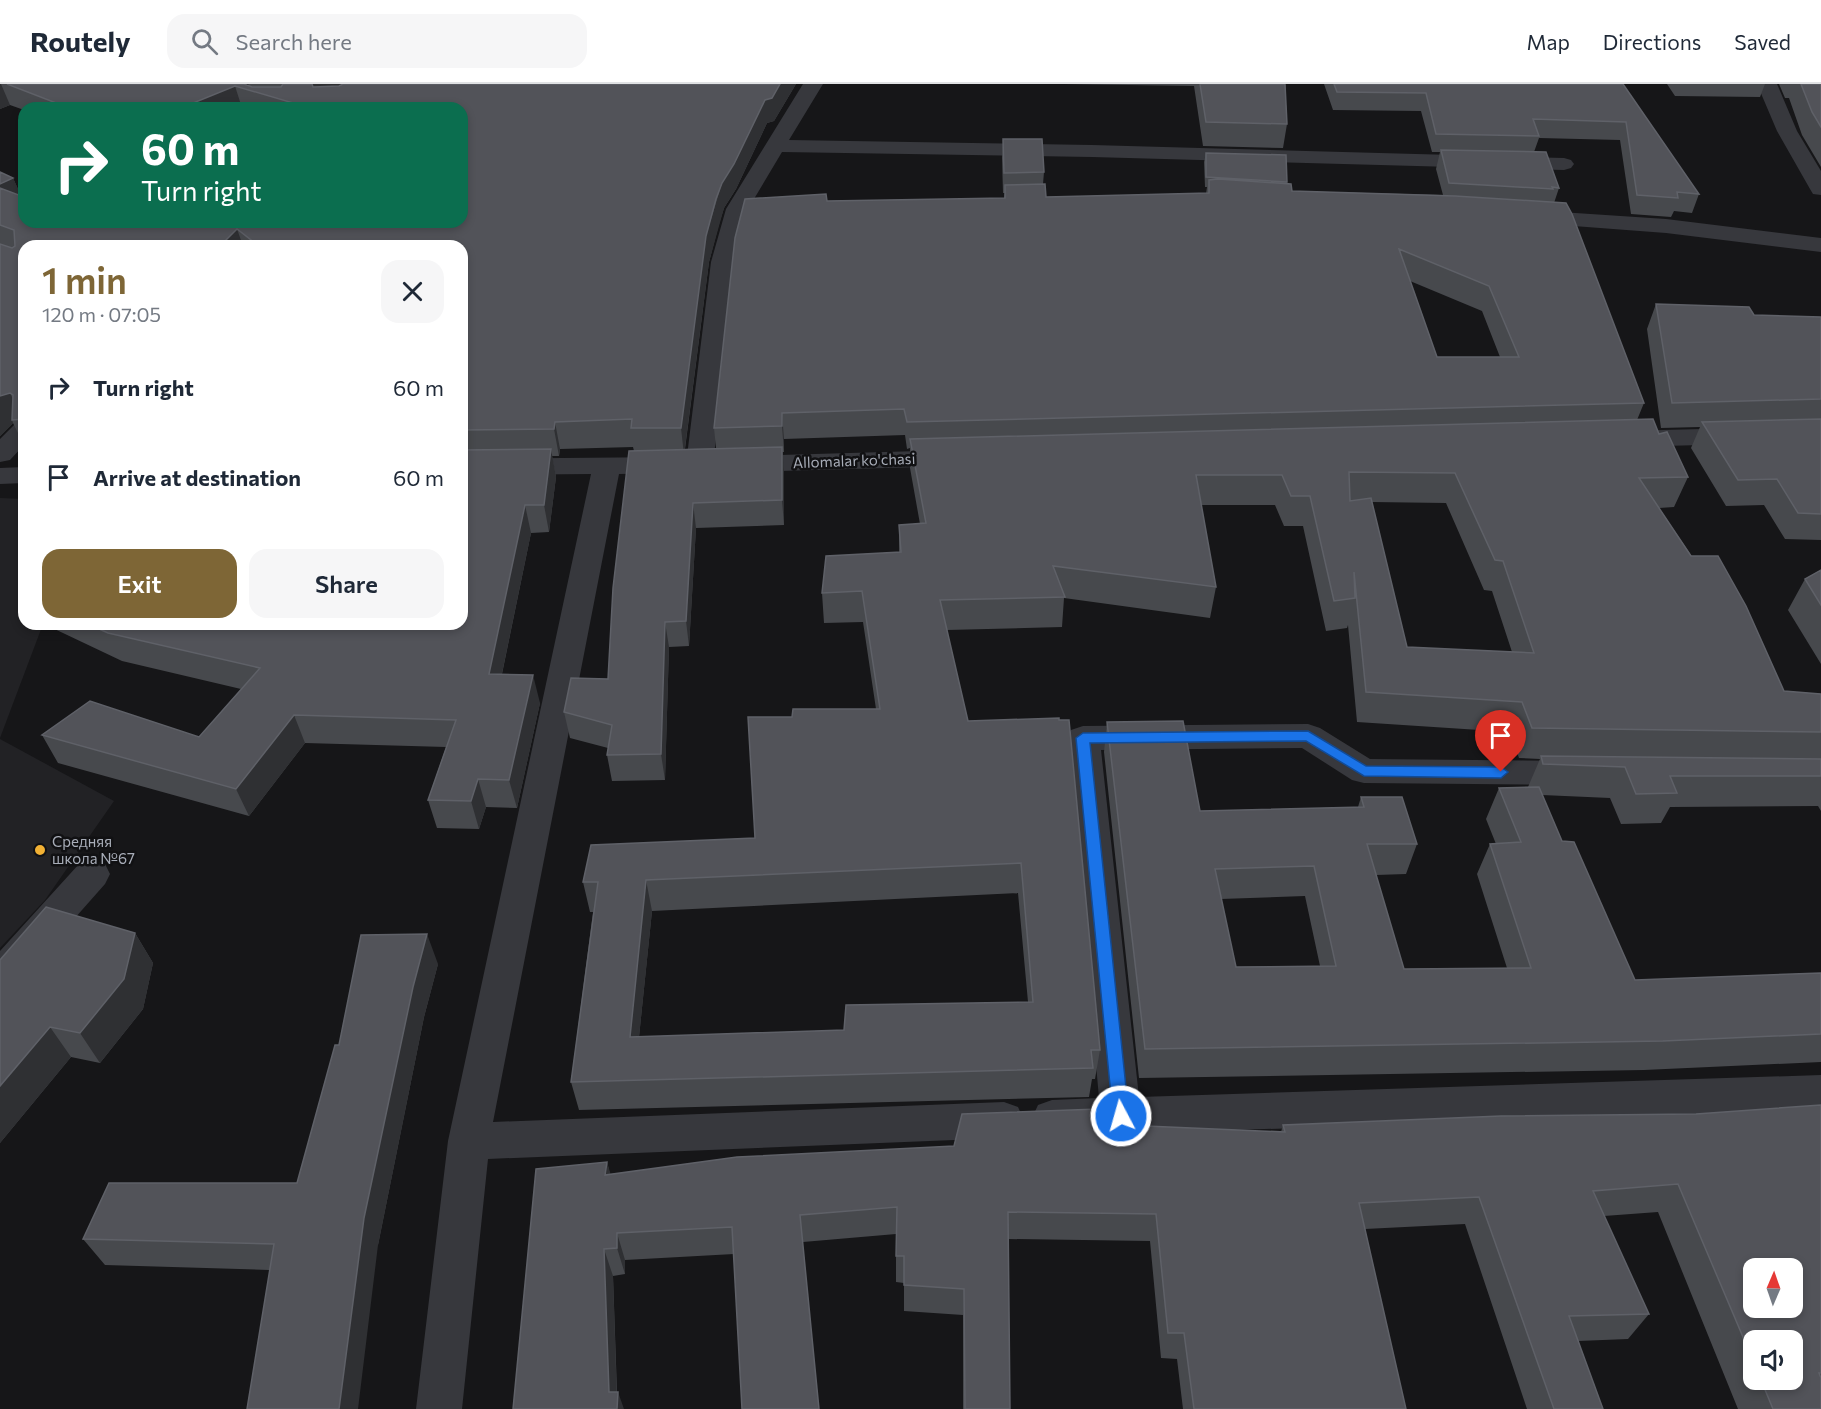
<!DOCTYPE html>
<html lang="en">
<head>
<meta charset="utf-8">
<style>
	:root { --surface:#fff; --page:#f6f6f7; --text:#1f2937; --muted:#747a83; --line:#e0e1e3; --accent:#7e6636 }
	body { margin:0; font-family:Commissioner,sans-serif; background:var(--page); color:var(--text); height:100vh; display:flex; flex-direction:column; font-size:22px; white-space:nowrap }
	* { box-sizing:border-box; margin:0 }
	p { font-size:20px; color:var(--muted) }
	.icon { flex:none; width:33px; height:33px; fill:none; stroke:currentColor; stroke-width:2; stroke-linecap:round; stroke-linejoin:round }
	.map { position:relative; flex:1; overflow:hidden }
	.details { position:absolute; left:18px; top:156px; width:450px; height:390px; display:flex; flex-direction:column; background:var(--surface); border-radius:18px; box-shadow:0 3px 9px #0003 }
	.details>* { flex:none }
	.top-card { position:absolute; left:18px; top:18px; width:450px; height:126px; border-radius:18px; box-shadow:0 3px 9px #0003; background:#0b6e4f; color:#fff; overflow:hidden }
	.needle { width:39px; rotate:2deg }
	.fabs { position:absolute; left:1743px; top:1174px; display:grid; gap:12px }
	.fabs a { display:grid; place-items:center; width:60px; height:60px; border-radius:12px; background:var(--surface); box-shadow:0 3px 9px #0003; font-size:30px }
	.pin { position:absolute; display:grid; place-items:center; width:51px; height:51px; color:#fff; margin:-62px -26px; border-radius:50% 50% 50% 0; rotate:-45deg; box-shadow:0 0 6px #0007 }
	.pin .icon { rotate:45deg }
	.me { position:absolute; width:66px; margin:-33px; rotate:354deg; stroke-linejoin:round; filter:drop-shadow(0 0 4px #0008) }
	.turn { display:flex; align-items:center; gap:21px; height:126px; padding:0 24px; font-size:27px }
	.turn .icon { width:78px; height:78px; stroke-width:2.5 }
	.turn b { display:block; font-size:42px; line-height:51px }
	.round { display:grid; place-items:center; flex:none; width:63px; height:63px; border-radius:18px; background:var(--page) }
	.summary { display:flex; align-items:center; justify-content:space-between; height:102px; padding:0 24px }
	h1 { font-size:36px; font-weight:600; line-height:45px; color:var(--accent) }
	.button { display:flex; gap:12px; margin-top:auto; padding:12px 24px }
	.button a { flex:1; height:69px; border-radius:18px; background:var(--accent); color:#fff; font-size:24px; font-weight:600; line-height:69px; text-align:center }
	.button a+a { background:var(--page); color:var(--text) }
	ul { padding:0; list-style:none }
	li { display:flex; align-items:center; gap:18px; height:90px; padding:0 24px }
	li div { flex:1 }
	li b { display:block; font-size:22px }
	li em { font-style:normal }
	header { display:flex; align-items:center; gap:36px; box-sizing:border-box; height:84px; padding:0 30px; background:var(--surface); border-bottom:2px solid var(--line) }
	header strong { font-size:28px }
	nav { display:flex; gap:33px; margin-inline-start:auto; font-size:21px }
	.search { width:420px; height:54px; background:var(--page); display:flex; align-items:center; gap:15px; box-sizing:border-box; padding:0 21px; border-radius:18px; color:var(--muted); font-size:22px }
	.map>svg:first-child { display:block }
	.built { fill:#222225 }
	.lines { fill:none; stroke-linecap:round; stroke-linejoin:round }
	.street { fill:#37383d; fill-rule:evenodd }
	.wall { fill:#47494d; fill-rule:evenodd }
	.shaded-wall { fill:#2f3033 }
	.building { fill:#525359; stroke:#5f6168; stroke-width:1.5; fill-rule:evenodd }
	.route { fill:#1a73e8; stroke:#114b97; stroke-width:1.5 }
	.poi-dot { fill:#f2b134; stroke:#111113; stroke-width:2 }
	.labels { text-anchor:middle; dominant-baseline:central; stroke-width:5; stroke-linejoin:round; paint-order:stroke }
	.street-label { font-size:15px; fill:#a8adb8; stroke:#111113 }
	.poi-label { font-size:15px; fill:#a8adb8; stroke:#111113; text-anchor:start }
</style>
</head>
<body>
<header>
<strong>Routely</strong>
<div class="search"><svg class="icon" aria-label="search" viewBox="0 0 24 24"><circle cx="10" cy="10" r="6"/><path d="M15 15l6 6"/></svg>Search here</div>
<nav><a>Map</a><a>Directions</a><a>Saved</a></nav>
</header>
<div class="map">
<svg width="1821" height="1325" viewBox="0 0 1821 1325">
	<rect width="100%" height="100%" fill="#161618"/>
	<path class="built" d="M0,414L24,415V540H43L0,654Z
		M0,655L114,717L45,816L0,864Z"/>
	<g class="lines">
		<path class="street" d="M803,0H823L789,56L1092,61L1564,74L1571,76L1574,80L1571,84L1564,86L1092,73L782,68L748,125L735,178L713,381L709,387L699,389L689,387L686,382L683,387L673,389L619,390L493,1038L1004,1018L1018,1023L1024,1036L1018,1049L1004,1054L488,1075L462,1325H416L448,1057L591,390L462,391V375L673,373L683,375L686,380L711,178L726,125Z
			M1757,0H1777L1797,47L1821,87V111L1813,110L1810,105L1777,47Z
			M1530,126L1666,135L1821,154V168L1666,149L1522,138L1519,133L1522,128Z
			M24,338V361L10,376L0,378V355L15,340Z
			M1821,342V358L1624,363L1615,361L1611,355L1615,349L1624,347Z
			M955,366L965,368L969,374L965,380L955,382L740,388L730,386L726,380L730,374L740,372Z
			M24,383V399L0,400V384Z
			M1308,640L1320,644L1370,675L1579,677L1591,680L1596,689L1591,698L1579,701L1364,699L1352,696L1302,664L1101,666L1139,1013L1821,991V1027L1052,1052L1038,1047L1032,1034L1038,1021L1052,1016L1099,1014L1067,654L1071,646L1083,642Z
			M92,776L105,780L110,790L105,800L13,904L0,909V867L79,780Z"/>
	</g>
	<path class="wall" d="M0,0H244L249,2L248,0H796L774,37L767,39L736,105L724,124L719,140L709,178L685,365L716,364L714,344L827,117L1004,114L1005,109H1003L1002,74L1003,55L1044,88L1043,100L1046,113L1206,110L1207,103H1205L1204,78L1206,69L1287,98V100L1292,107L1443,111L1436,85L1440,68H1432L1421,27L1333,26L1324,0H1623L1699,110L1692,129L1674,127L1671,133L1631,130L1620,56L1539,54L1534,68L1559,104L1554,119L1644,319L1637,336L1659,350L1688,393L1674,423L1659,424L1784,607L1821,610V727L1818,722L1670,723L1661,739L1621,740L1610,714L1542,711L1562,757L1635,896L1821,889V978L1644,986L1139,994L1104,668L1107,638L1200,727L1358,723L1361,713L1417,760L1406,790L1376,791L1404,885L1507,884L1477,790L1490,760H1496L1486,735L1499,704L1528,703L1540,675L1519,674L1510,648L1357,638L1348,541L1347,544L1326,547L1303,442H1284L1275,421H1201L1216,503L1210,534L1064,514L1062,543L947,546L968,637L1100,966L1095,995H1092L1089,1013L579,1026L571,998L593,828H590L583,798L755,754L792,633L876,625L863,538L824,539L822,509L899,468V441L920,440L910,384V364L907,365L905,351L784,355V368H782L784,388V441L696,444L689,562L669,563L665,696L612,697L607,671L608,664L570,654L564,628L608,595L634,367L633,363L560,365L559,372H552L556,393L549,448L531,449L502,590L540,619L517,724L486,723L479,745L437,744L428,716L446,663L305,659L249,732L58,679L42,651L199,653L241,605L122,577L44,540H462V162H24V361L13,339L0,352V88L13,94L21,112L103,143L462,138V24H24V26L10,21L0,25ZM1410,197L1482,227L1500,273H1437ZM1372,418L1446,419L1484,506L1492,507L1512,568L1407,563ZM1018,809L1028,918L844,946L639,953L652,827ZM1305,812L1320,882L1236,883L1221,815Z
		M1063,0H1285L1287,40L1283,64L1203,62L1194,2Z
		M1667,0H1765L1760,13L1675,12Z
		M1779,0H1821V83L1802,51L1789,14H1785Z
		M1656,220L1754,231L1821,233V456L1785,455L1764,421L1726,422L1691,364L1700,343L1661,344L1647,245Z
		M1821,486V580L1788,526L1805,495Z
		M135,849L153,879L143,925L100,979L71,973L0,1059V876Z
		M438,880L424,933L378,1161L269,1186L105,1181L83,1155L297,1099L339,961Z
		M1821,1021V1325H1738L1658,1128L1604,1132L1649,1230L1628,1255L1578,1257L1603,1325H1527L1465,1140L1365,1145L1406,1325H1183L1177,1275L1161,1274L1150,1157L1008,1155L1010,1325H963V1231L904,1227V1199L896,1198V1150L803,1158L734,1170L625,1176V1190L613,1192L617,1308L513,1325L607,1078L610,1090L954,1062L1100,1040L1281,1048L1283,1041L1696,1030ZM1754,1257L1792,1296H1754Z"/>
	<path class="shaded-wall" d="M0,0H1L10,21L0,25Z
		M312,0H354L322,18Z
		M780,0H796L774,37L767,39L736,105L724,124L709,178L684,371L681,344L706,152L722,99L765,16Z
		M235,2L242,24H181Z
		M13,94L24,118L0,112V100Z
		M237,145L243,162H220Z
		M10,309L23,335L12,336L13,339L0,352V311Z
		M782,329L784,355V368L782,342Z
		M555,338L560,365L559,372L554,345Z
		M782,363L784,388V441L782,416Z
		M551,365L556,393L549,448L544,421Z
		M693,419L696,444L689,562L686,537Z
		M525,421L531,449L496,618L489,590Z
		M665,538L669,563L665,696L661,670Z
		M533,591L540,619L517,724L509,696Z
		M294,631L305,659L249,732L236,705Z
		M478,695L486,723L479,745L471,717Z
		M646,796L652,827L636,982L630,953Z
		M135,849L153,879L143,925L100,979L80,949Z
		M427,850L438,880L424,933L378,1161L358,1325H339L364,1134L413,903Z
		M50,943L71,973L0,1059V1002Z
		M607,1078L615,1105L605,1091Z
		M617,1149L625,1176V1190L617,1164Z
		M604,1165L613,1192L617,1318L618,1308L624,1325H615L609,1308Z"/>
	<path class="building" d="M7,0H244L252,3H281L283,0H312L313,3L339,2L343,0H780L772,14L765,16L734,80L722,99L716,115L706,152L681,344H631L632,335L555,338L554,345L462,346V162H247L251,156L237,145L220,162H24V335L12,336L13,311L10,309L0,312V160L12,164L15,162L14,146L0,141V104L24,113V138H91L103,143L114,138H462V24H310L235,2L181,24H69Z
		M1200,0H1285L1287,40L1206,38Z
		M1334,0H1623L1699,110L1677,108L1678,114L1637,111L1626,38L1533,35L1539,52L1436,50L1426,9L1337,8Z
		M1801,0H1821V43L1812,28Z
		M1003,55H1042L1044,88L1004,89Z
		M1441,66L1546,68L1559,104L1552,103L1553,105L1449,99Z
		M1206,69L1286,71L1287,98L1206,93Z
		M0,88L13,94L0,100Z
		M1218,95L1291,100L1292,107L1455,112L1566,119L1572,130L1644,319L907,338L904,325L782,329V342L714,344L735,154L745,115L826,110L827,117L1005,114V101L1045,100L1046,113L1209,109V96ZM1399,165L1489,202L1519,273H1437Z
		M1656,220L1749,223L1754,231L1821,233V315L1672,319Z
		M1653,335L1659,350L1667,348L1688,393L1639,394L1691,472H1718L1746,522L1784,607L1821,610V648L1532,644L1522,618L1366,608L1354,488L1355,514L1334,517L1310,412H1291L1282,391H1196L1216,503L1053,482L1065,513L940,516L968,637L1059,634V636H1069L1100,966H1091L1093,984L571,998L598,798H583L591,761L755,754L748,633H792L793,625H880L862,507L822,509L826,472L901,468L899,441L926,439L910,355ZM1349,388L1455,389L1495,476L1503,477L1534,569L1407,563L1371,414L1350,417ZM1021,779L1033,918L846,921L844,946L630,953L646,796Z
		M1821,335V430L1798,429L1777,395L1738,396L1702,338Z
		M782,363V416L693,419L686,537L665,538L661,670L607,671L612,641L564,628L571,594L608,595L613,504L629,367Z
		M551,365L544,421H525L489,590L533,591L509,696L478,695L471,717L428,716L456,636L294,631L236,705L42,651L90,617L199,653L260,584L108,549L88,540H462V366Z
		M1821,486V521L1805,495Z
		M1183,637L1200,727L1364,723L1361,713H1402L1417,760H1367L1404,885L1531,884L1490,760L1521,758L1499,704L1539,703L1562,757L1574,758L1635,896L1821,889V950L1663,957L1145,965L1107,638ZM1314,782L1336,882L1236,883L1215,785Z
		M1541,672L1821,675V692H1670L1677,709L1636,710L1625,683L1543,680Z
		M46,823L135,849L124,895L80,949L50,943L0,1002V876Z
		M427,850L413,903L364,1134L339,1325H247L274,1160L83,1155L109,1099H297L335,961H339L361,851Z
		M1821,1021V1289H1819L1821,1294V1325H1773L1761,1296H1792V1257H1754V1279L1678,1100L1593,1107L1649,1230L1569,1232L1603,1325H1554L1479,1113L1359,1119L1406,1325H1194L1184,1249H1168L1156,1130L1008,1128L1010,1325H965L964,1205L904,1201V1172H896L897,1123L800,1131L819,1325H742L732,1143L617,1149V1164L604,1165L609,1308H618L617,1325H513L536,1085L607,1078L605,1091L737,1073L954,1062L962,1030L1098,1025L1100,1040L1285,1048L1283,1041L1501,1032L1696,1030ZM1754,1185H1792V1224H1754Z"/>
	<path class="route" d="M1308,647L1366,682L1501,683L1508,688L1501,694L1364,692L1306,657L1090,659L1129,1032L1127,1037L1121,1039L1115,1037L1113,1032L1076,654L1083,649Z"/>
	<circle class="poi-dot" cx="40" cy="766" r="6"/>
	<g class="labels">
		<g class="street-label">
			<text transform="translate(854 376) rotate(-2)">Allomalar ko'chasi</text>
		</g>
		<g class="poi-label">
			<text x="52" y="757">Средняя<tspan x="52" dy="17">школа №67</tspan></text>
		</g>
	</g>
</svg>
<div class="fabs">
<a><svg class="needle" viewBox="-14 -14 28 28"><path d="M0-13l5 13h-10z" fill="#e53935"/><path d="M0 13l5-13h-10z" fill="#747a83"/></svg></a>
<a><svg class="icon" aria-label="sound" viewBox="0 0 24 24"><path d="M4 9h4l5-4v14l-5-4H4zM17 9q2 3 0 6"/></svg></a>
</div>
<div class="pin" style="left:1501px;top:688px;background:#d93025"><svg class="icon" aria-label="arrive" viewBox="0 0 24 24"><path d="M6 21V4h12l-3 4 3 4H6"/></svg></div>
<svg class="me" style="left:1121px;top:1032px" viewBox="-20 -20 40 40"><circle r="17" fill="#1a73e8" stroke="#fff" stroke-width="3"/><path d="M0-11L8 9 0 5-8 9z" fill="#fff"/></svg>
<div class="top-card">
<div class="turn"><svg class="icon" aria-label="right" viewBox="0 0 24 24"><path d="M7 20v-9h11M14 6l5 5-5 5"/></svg><div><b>60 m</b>Turn right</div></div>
</div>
<section class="details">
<div class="summary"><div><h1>1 min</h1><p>120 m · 07:05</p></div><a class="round"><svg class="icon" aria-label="close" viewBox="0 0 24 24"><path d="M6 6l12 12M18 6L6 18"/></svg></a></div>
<ul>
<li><svg class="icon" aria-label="right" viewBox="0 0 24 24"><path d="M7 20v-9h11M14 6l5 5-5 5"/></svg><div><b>Turn right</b></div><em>60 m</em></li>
<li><svg class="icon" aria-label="arrive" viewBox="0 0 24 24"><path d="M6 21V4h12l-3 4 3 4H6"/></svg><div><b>Arrive at destination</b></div><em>60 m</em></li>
</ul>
<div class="button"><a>Exit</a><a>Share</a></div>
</section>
</div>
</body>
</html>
